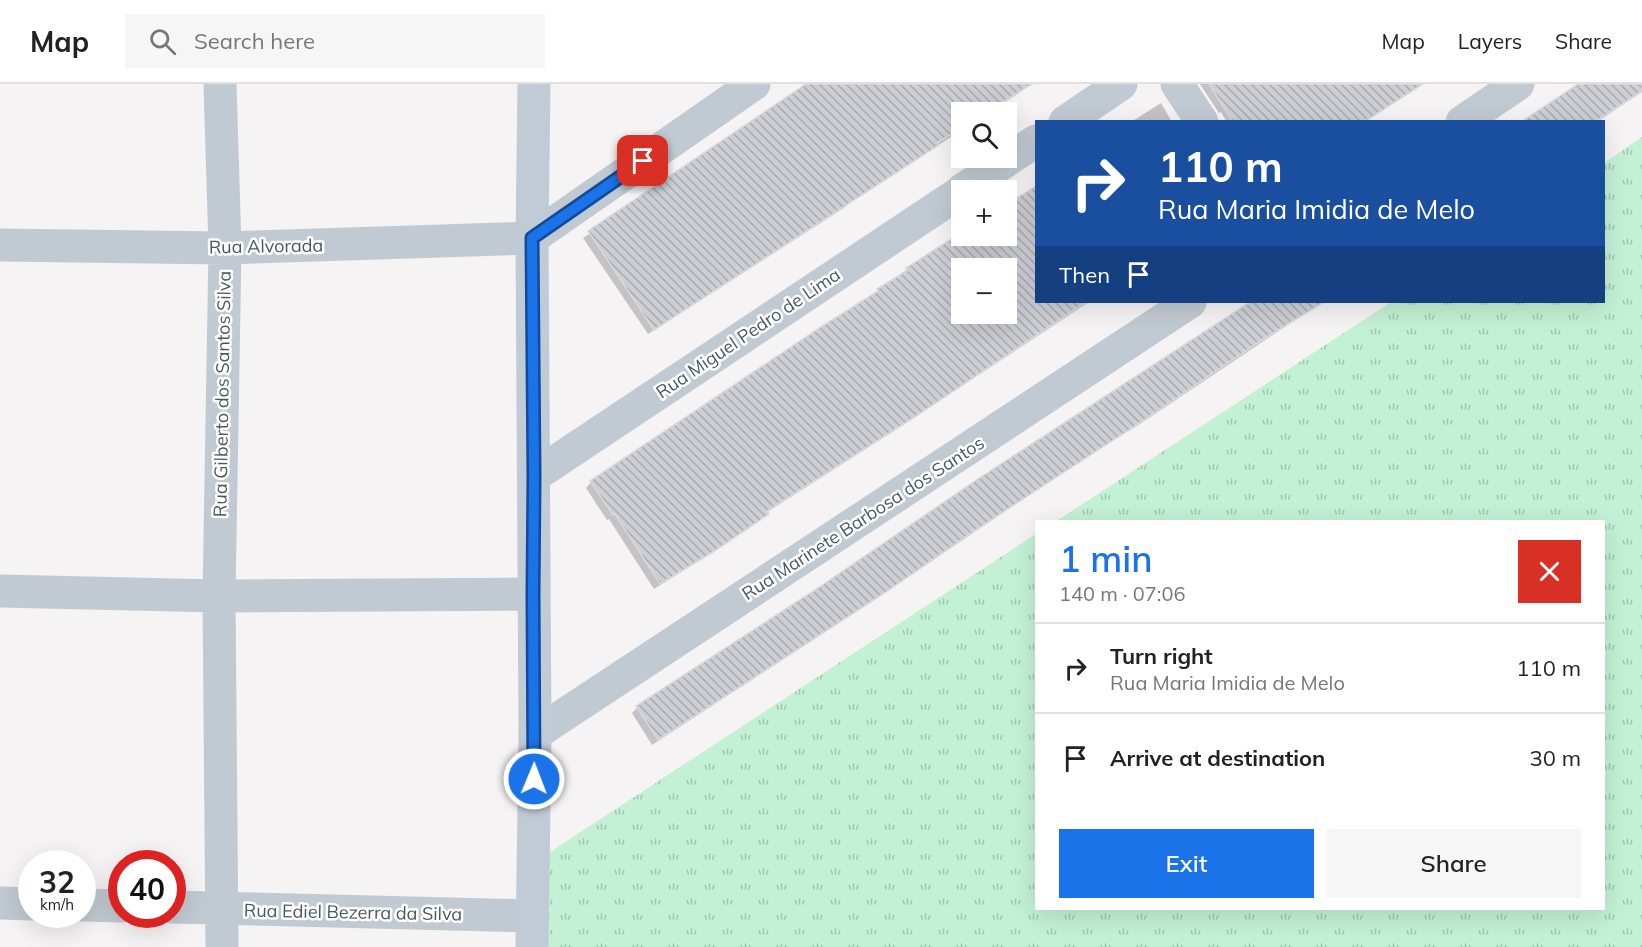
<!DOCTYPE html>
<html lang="en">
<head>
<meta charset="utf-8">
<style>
	:root { --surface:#fff; --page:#f6f6f6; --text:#222; --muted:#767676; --line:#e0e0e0; --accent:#1a73e8 }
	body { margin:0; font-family:Mulish,sans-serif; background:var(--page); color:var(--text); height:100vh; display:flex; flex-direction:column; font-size:22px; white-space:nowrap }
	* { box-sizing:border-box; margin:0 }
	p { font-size:20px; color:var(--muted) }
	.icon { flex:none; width:33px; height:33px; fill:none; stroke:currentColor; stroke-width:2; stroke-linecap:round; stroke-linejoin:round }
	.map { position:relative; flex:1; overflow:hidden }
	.details { position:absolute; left:1035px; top:436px; width:570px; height:390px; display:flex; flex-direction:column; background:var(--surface); border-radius:0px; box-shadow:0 6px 24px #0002 }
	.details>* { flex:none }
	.top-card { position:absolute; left:1035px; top:36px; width:570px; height:183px; border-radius:0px; box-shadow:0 6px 24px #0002; background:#1a4fa0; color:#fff; overflow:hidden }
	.tools { position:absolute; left:951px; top:18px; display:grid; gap:12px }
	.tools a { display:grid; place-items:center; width:66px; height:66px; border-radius:0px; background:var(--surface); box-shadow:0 6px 24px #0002; font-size:30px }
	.speed { position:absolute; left:18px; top:766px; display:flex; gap:12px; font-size:30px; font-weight:700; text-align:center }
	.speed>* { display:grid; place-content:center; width:78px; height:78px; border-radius:50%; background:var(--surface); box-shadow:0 6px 24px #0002; line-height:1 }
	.speed small { font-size:15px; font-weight:400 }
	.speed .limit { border:9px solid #d22; background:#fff; color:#111 }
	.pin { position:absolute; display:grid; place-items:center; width:51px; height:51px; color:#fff; margin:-26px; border-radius:12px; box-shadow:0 3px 9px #0006 }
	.me { position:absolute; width:66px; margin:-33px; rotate:1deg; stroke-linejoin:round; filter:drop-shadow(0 0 4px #0008) }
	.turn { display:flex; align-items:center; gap:21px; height:126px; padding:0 24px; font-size:27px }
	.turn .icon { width:78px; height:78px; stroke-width:2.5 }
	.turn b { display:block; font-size:42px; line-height:51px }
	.then { display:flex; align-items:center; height:57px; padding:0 24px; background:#0003; gap:12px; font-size:22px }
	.round { display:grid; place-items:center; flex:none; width:63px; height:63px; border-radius:0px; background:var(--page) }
	.overview { display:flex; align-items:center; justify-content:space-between; height:102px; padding:0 24px }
	h1 { font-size:36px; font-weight:600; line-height:45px; color:var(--accent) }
	.action { display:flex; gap:12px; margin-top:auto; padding:12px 24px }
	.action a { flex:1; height:69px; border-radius:0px; background:var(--accent); color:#fff; font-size:24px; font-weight:600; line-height:69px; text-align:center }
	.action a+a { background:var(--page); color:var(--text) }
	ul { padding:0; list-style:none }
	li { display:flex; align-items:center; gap:18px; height:90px; padding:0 24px; border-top:2px solid var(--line) }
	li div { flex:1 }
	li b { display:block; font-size:22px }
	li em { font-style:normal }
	header { display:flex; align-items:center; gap:36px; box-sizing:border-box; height:84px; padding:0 30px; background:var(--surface); border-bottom:2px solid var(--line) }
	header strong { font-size:28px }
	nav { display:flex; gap:33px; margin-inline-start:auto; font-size:21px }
	.search { width:420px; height:54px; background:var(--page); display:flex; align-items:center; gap:15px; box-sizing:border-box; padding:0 21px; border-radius:0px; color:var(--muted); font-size:22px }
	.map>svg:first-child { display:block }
	.grass { fill:url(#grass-tufts) }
	.shadow { fill:#0003; fill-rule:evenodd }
	.building { fill:url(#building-back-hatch); stroke:#d7d9de; stroke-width:1.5; fill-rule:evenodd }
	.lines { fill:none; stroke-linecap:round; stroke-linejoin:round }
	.street { stroke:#c1cad2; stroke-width:33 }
	.secondary { stroke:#c1cbd6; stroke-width:33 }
	.route-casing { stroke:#114b97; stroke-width:15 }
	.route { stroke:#1a73e8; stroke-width:10 }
	.labels { text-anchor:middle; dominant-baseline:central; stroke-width:5; stroke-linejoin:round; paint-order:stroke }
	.street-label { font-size:18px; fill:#4a5661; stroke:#fff }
</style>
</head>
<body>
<header>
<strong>Map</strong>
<div class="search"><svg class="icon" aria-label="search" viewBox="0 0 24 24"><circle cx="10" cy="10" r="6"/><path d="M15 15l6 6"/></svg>Search here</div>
<nav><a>Map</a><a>Layers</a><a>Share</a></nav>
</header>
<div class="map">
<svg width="1642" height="863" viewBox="0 0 1642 863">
	<defs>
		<pattern id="grass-tufts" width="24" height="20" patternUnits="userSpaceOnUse" patternTransform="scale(1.5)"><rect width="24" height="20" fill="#c3f1d5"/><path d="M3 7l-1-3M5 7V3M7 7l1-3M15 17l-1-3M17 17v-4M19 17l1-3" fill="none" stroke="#a0c6b0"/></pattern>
		<pattern id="building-back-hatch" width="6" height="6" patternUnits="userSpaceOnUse" patternTransform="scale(1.5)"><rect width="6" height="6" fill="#cdcfd5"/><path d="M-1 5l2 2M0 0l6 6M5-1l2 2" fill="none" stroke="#a8abb0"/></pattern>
	</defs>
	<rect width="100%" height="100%" fill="#f5f3f3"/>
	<path class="grass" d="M1642,53V863H548L547,770L1036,450V825H1604V438H1055L1391,218H1604V79Z"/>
	<path class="shadow" d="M810,0H1028L1019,9L989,28H962V46L850,118L844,124L648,250L583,154Z
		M1200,0H1421L1363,38H1227L1221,28L1219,29Z
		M1582,0H1642V8L1597,38H1524Z
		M1161,19L1172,38H1131Z
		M1036,103V218H1089L903,341L766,429L767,430L761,436L705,473L654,505L609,435L607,436L586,404L591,398L872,212L907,185L962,150L1006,152V122ZM962,184H1006V230H962Z
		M1250,218H1322L1137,342L1076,379L879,513L652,661L632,629L637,624L813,509Z"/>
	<path class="building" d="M806,0H1032L986,28H962V43L937,59L939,61L654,246L588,147Z
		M1209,0H1423L1364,38H1233Z
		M1578,0H1642V7L1595,38H1521Z
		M1036,102V218H1086L910,336L767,427L769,430L713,468L660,500L615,430L613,431L590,397L821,243L878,207L877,205L908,186L906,184L956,152H1006V121ZM962,184H1006V230H962Z
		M1250,218H1324L1259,258L1144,336L968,451L886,508L658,656L636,622L812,508L981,393Z"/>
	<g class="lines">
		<path class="street" d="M220,0L225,164L219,512L222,863
			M1177,0L1202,38
			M1065,38L1121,0
			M1462,38L1518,0
			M962,106L1036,57
			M0,161L225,164L532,154L754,0
			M534,392L962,107
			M0,507L219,512L533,510
			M535,650L1190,218
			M0,819L32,820
			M82,821L122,822
			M172,823L533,832"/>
		<path class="secondary" d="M532,863L535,650L532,154L534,0"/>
	</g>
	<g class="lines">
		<g class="route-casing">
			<path id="route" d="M534,695L533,510L534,392L532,154L643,77"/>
		</g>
		<use href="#route" class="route"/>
	</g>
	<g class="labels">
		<g class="street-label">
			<text transform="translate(266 162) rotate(-1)">Rua Alvorada</text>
			<text transform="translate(748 249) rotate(-34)">Rua Miguel Pedro de Lima</text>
			<text transform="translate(222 310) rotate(-89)">Rua Gilberto dos Santos Silva</text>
			<text transform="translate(863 434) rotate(-33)">Rua Marinete Barbosa dos Santos</text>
			<text transform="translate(353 828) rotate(1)">Rua Ediel Bezerra da Silva</text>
		</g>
	</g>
</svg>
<div class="tools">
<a><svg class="icon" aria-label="search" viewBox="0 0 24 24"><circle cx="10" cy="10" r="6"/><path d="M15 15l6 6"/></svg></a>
<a>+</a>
<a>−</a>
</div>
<div class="speed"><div>32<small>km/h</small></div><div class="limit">40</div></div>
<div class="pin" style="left:643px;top:77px;background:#d93025"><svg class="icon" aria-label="arrive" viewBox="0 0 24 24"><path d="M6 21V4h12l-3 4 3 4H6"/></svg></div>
<svg class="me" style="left:534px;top:695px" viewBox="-20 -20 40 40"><circle r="17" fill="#1a73e8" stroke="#fff" stroke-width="3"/><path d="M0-11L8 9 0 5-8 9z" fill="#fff"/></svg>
<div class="top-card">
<div class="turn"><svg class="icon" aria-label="right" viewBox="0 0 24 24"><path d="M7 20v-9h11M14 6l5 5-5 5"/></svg><div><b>110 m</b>Rua Maria Imidia de Melo</div></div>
<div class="then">Then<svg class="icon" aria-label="arrive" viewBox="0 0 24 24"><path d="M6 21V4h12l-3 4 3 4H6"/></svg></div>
</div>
<section class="details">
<div class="overview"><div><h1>1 min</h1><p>140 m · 07:06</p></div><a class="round" style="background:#d93025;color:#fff"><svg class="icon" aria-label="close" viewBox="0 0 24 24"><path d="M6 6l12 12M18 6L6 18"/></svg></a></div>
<ul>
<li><svg class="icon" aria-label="right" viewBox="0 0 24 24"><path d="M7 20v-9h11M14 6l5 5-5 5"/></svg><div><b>Turn right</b><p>Rua Maria Imidia de Melo</p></div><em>110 m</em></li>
<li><svg class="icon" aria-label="arrive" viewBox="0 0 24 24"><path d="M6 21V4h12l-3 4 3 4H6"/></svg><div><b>Arrive at destination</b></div><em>30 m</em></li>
</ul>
<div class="action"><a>Exit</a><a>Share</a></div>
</section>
</div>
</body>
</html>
